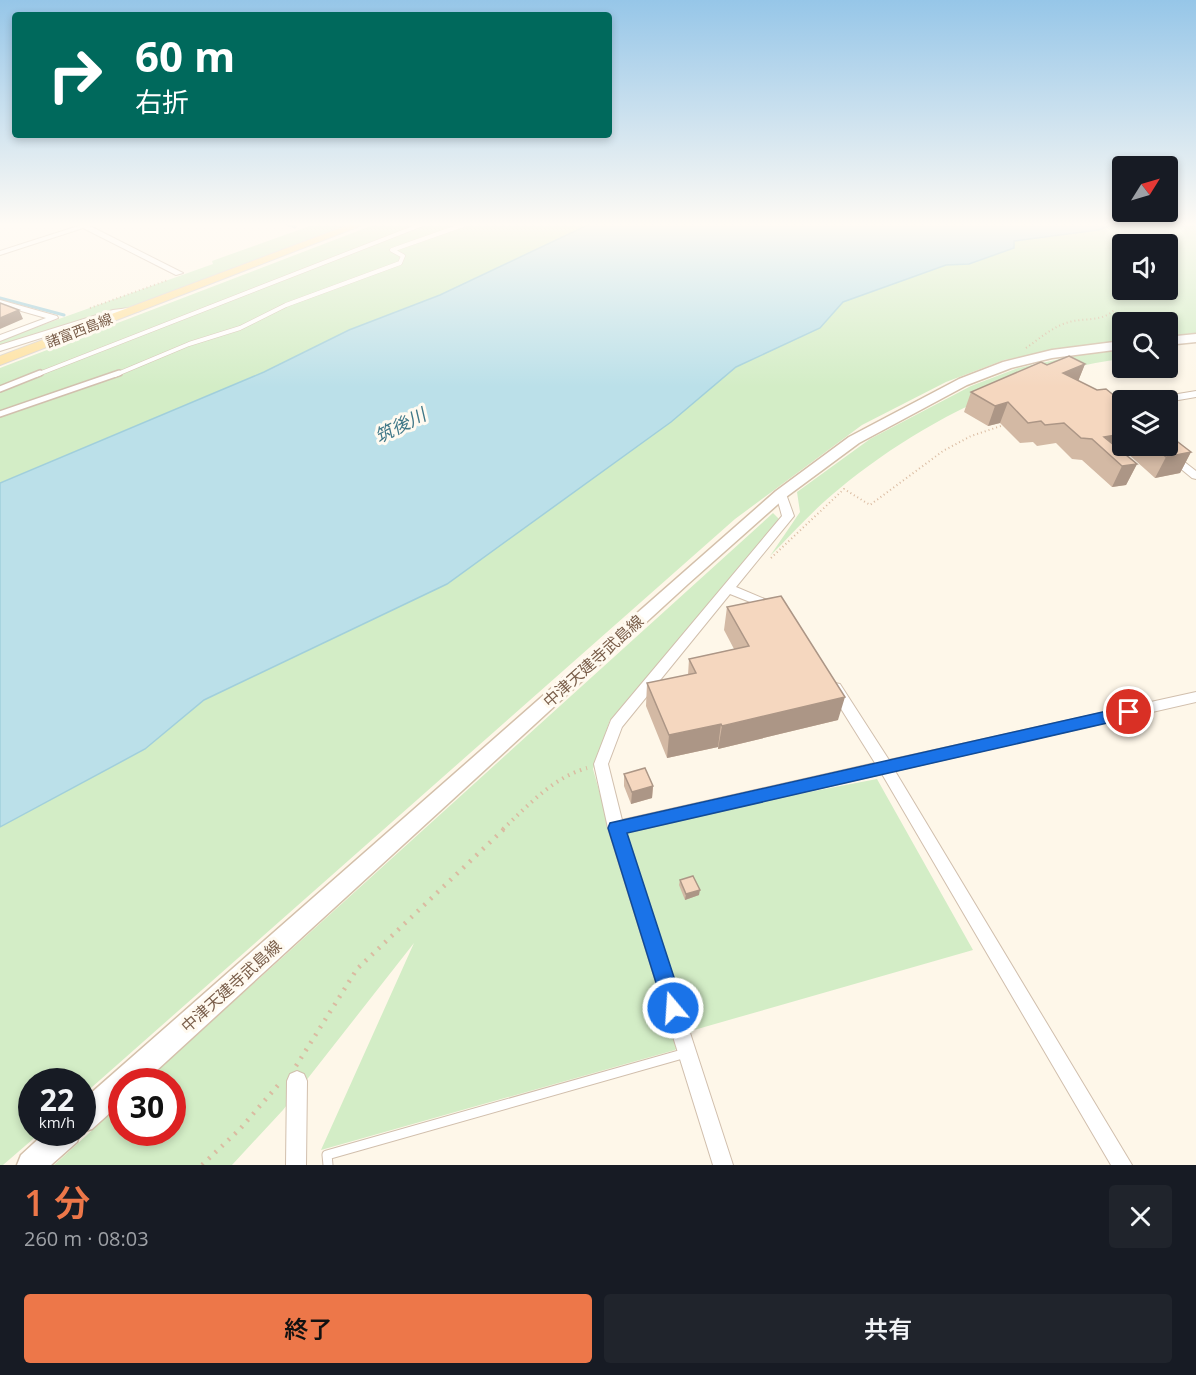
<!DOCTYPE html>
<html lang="ja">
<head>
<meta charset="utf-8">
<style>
	:root { --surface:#171b24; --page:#20242c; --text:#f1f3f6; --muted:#9ea1a6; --accent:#ed7749 }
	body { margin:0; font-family:"Open Sans","Noto Sans JP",sans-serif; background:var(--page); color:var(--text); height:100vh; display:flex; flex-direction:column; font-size:22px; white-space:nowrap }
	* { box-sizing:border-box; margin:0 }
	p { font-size:20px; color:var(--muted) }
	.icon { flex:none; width:33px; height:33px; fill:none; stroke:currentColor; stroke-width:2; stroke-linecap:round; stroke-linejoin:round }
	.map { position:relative; height:1165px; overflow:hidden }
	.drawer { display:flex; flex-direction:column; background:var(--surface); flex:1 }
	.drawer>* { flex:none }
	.banner { position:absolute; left:12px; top:12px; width:600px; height:126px; border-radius:6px; box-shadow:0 3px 9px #0003; background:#00695c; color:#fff; overflow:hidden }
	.needle { width:39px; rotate:53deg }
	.buttons { position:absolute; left:1112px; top:156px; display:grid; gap:12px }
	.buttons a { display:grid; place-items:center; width:66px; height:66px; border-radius:6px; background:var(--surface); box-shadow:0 3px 9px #0003; font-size:30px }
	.speed { position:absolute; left:18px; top:1068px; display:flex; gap:12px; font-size:30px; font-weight:700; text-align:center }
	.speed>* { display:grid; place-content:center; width:78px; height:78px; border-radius:50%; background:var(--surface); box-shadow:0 3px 9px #0003; line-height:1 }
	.speed small { font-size:15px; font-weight:400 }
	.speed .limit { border:9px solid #d22; background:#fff; color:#111 }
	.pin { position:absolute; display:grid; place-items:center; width:51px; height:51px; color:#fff; margin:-26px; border:3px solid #fff; border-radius:50%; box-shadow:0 2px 6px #0007 }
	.me { position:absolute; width:66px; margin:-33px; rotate:342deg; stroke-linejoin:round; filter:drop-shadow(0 0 4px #0008) }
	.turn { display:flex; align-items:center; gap:21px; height:126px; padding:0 24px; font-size:27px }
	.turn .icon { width:78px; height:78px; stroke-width:2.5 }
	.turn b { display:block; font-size:42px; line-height:51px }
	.round { display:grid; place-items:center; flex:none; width:63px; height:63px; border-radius:6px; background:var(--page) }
	.summary { display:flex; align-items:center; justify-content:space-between; height:102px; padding:0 24px }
	h1 { font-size:36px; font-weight:600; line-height:45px; color:var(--accent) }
	.cta { display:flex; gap:12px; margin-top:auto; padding:12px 24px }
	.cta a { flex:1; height:69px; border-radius:6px; background:var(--accent); color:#111; font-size:24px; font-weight:600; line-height:69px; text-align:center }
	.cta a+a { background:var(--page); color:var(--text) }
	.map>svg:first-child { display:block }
	.green { fill:#d3edc6; fill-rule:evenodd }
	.water { fill:#bbe0e9; stroke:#a1cfdb; stroke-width:1.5 }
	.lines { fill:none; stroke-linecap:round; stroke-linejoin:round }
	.stream { stroke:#a1cfdb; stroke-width:3 }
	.lane-far2-casing { stroke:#d1bfad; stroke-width:5 }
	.lane-far1-casing { stroke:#d1bfad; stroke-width:8 }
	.lane-casing { stroke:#d1bfad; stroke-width:11 }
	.street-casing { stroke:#d1bfad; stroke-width:2 }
	.secondary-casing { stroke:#d4c0ab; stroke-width:3 }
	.primary-casing { stroke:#dcd5d0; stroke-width:2 }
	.path-far2 { stroke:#dabba1; stroke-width:2; stroke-dasharray:1 3; stroke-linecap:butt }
	.path-far1 { stroke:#dabba1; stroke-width:4; stroke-dasharray:1.5 5; stroke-linecap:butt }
	.path { stroke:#dabba1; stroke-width:4.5; stroke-dasharray:2 7; stroke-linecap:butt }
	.lane-far2 { stroke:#fff; stroke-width:4 }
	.lane-far1 { stroke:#fff; stroke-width:5 }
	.lane { stroke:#fff; stroke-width:9 }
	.street { fill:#fff; fill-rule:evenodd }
	.secondary { fill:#fff; fill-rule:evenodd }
	.primary { fill:#fee19f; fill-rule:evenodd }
	.wall { fill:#d3b9a4 }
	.shaded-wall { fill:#ac9686 }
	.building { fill:#f5d7bf; stroke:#ac9686; stroke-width:1.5 }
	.route { fill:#1a73e8; stroke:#114b97; stroke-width:1.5 }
	.labels { text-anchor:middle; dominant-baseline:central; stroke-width:6; stroke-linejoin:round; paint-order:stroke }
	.far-street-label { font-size:14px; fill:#7a5e4a; stroke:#fffaf0 }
	.street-label { font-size:16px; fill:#7a5e4a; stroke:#fffaf0 }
	.water-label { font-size:18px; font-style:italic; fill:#3f7787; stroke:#fffaf0 }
</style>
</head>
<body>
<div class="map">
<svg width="1196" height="1165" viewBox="0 0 1196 1165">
	<rect width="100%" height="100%" fill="#fef7e9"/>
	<path class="green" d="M315,224H352L142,303L0,345V340L213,264L212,261Z
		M376,224H590L440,295L349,330L264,372L0,483V368Z
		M1066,224H1196V333L1167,336V322H1122V341L1076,346L1004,360L946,382L862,425L735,519L83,1095L82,1082H32V1132L40,1133L3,1165H0V827L145,749L204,700L813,295ZM1122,244H1167V290H1122Z
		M1122,350V359C1021,371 917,424 839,489C814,509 792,534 770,556L800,512L797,492L870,439L971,386L1018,368L1084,354Z
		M773,513L781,521L610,720L593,769L610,830L877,779L973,950L694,1030L675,1050L321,1150L414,943L283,1110L232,1165H54L121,1104L122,1132H172V1082L146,1081Z"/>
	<path class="water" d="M590,224H1116L1098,230L1014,241V248L969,264L946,265L843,302L820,328L736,367L671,422L447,584L204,700L145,749L0,827V483L264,372L349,330L440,295Z"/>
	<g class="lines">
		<path class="stream" d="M287,224L295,227
			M0,298L64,315"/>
		<g class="lane-far2-casing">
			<path id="lane-far2" d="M36,375L423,224
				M115,375L189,344L240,328L286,305L400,263L403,256L392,250L466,224"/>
		</g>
		<g class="lane-far1-casing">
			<path id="lane-far1" d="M0,389L40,373
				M0,414L119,373"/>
		</g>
		<g class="lane-casing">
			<path id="lane" d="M328,1165L327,1155L686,1053"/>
		</g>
		<g class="street-casing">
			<path id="street" d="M77,224H90V226L183,273L176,275L83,228L0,255V251L78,226Z
				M0,300L57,316L58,318L0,341V335L46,318L0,305Z
				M137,307H140V311L117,314L0,351V345L113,310Z
				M1196,391V397L1167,402L1155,400L1160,397Z
				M1153,446H1164L1196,471V479L1192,478Z
				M781,491L786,494L794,516L736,587L774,603L776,606L770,610L730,594L622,727L608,764L622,820L875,763L828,688L830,684L835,683L840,684L889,760L1196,692V702L895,771L1132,1165H1111L882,774L625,833L733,1165H713L608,828L594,764L611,720L782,516L776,494Z
				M297,1071L304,1074L307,1081L306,1165H286L287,1081L290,1074Z"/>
		</g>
		<g class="secondary-casing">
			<path id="secondary" d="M1196,334V342L1167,345V337Z
				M1122,341V349L1052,358L1011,368L967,385L859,443L786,497L688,584L144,1082H122V1102L92,1129L82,1132V1101L776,491L849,437L959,379L1003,362L1052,350Z
				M46,1132H80L77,1142L51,1165H17L21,1155Z"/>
		</g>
		<g class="primary-casing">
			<path id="primary" d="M351,224H365L0,365V356Z"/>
		</g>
		<path class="path-far2" d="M90,308L168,280
			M1026,348C1039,339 1051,328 1066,323C1082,317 1102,323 1115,309
			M771,558L844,489L870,505L943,451L971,436L1007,424"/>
		<path class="path-far1" d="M503,829C529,805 552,778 587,768"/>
		<path class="path" d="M296,1066L357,969L505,828
			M202,1165L240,1129L279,1084"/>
		<use href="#lane-far2" class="lane-far2"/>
		<use href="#lane-far1" class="lane-far1"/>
		<use href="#lane" class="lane"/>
		<use href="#street" class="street"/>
		<use href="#secondary" class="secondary"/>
		<use href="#primary" class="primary"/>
	</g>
	<path class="wall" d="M1085,364L1078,381L1122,446H1167L1191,452L1180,473L1155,478L1126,452L1123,453L1137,464L1126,485L1112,487L1082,460L1072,459L1056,443L1037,446L1033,442L1020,443L1000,423L988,426L964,412L971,392L1047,365Z
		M727,607L838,720L718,749V747L667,758L646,706L647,683L688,675L689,659L734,649L724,630Z
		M624,774L653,786L652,798L631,804L624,786Z
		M680,880L699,895L685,900L679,885Z"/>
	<path class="shaded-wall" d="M19,310L23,319L0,329V318Z
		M1085,364L1077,384L1063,373Z
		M1008,402L1000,423L988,426L995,406Z
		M1122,434V446H1129L1126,452L1109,455L1104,437Z
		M1191,452L1180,473L1155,478L1166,457Z
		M1137,464L1126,485L1112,487L1122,466Z
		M845,697L838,720L718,749L722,726Z
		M721,724L718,747L667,758L669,735Z
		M653,786L652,798L631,804L632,792Z
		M700,890L699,895L685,900L686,894Z"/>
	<path class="building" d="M0,303L19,310L0,318Z
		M1069,356L1085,364L1063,373L1097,390L1106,389L1116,397L1122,396L1128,400H1122V434L1104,437L1137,464L1122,466L1092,439L1081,438L1064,423L1045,425L1041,421L1028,423L1008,402L995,406L971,392L1041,362L1047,365Z
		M1167,438L1168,440L1174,439L1191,452L1166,457L1152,446H1167Z
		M781,596L845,697L722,726L721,724L669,735L647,683L696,673L689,659L749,646L727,607Z
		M645,768L653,786L632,792L624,774Z
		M693,876L700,890L686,894L680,880Z"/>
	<linearGradient id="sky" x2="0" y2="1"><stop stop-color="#96c6e8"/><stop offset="0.58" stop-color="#fffbf5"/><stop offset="1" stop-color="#fffbf5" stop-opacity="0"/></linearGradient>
	<rect width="1196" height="387" fill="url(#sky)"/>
	<path class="route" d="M1129,706L1135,708L1137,712L1135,716L1129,718L627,833L684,1008L681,1015L673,1018L666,1015L608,828L610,823Z"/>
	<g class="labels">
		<g class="far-street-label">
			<text transform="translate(79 330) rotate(-21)">諸富西島線</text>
		</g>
		<g class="street-label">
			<text transform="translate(593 661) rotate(-42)">中津天建寺武島線</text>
			<text transform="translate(231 986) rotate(-42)">中津天建寺武島線</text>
		</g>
		<g class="water-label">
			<text transform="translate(400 425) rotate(-27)">筑後川</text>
		</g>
	</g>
</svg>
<div class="buttons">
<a><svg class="needle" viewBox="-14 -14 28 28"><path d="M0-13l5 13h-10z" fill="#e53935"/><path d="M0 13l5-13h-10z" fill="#9ea1a6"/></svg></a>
<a><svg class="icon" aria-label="sound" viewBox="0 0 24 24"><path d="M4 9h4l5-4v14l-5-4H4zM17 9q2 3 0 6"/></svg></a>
<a><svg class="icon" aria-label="search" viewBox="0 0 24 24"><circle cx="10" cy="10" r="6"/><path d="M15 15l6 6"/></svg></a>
<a><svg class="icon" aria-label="layers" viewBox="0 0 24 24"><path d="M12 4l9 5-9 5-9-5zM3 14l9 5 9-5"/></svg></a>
</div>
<div class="speed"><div>22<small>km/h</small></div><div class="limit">30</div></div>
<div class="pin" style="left:1129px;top:712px;background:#d93025"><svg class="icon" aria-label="arrive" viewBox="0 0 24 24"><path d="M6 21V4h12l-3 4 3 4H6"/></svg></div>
<svg class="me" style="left:673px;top:1008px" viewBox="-20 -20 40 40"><circle r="17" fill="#1a73e8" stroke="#fff" stroke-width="3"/><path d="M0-11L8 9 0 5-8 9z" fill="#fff"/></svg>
<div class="banner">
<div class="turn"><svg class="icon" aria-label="right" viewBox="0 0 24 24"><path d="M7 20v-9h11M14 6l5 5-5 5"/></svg><div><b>60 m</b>右折</div></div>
</div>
</div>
<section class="drawer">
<div class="summary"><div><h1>1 分</h1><p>260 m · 08:03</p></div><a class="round"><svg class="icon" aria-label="close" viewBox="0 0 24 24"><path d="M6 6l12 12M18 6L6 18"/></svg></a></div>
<div class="cta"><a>終了</a><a>共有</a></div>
</section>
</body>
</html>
